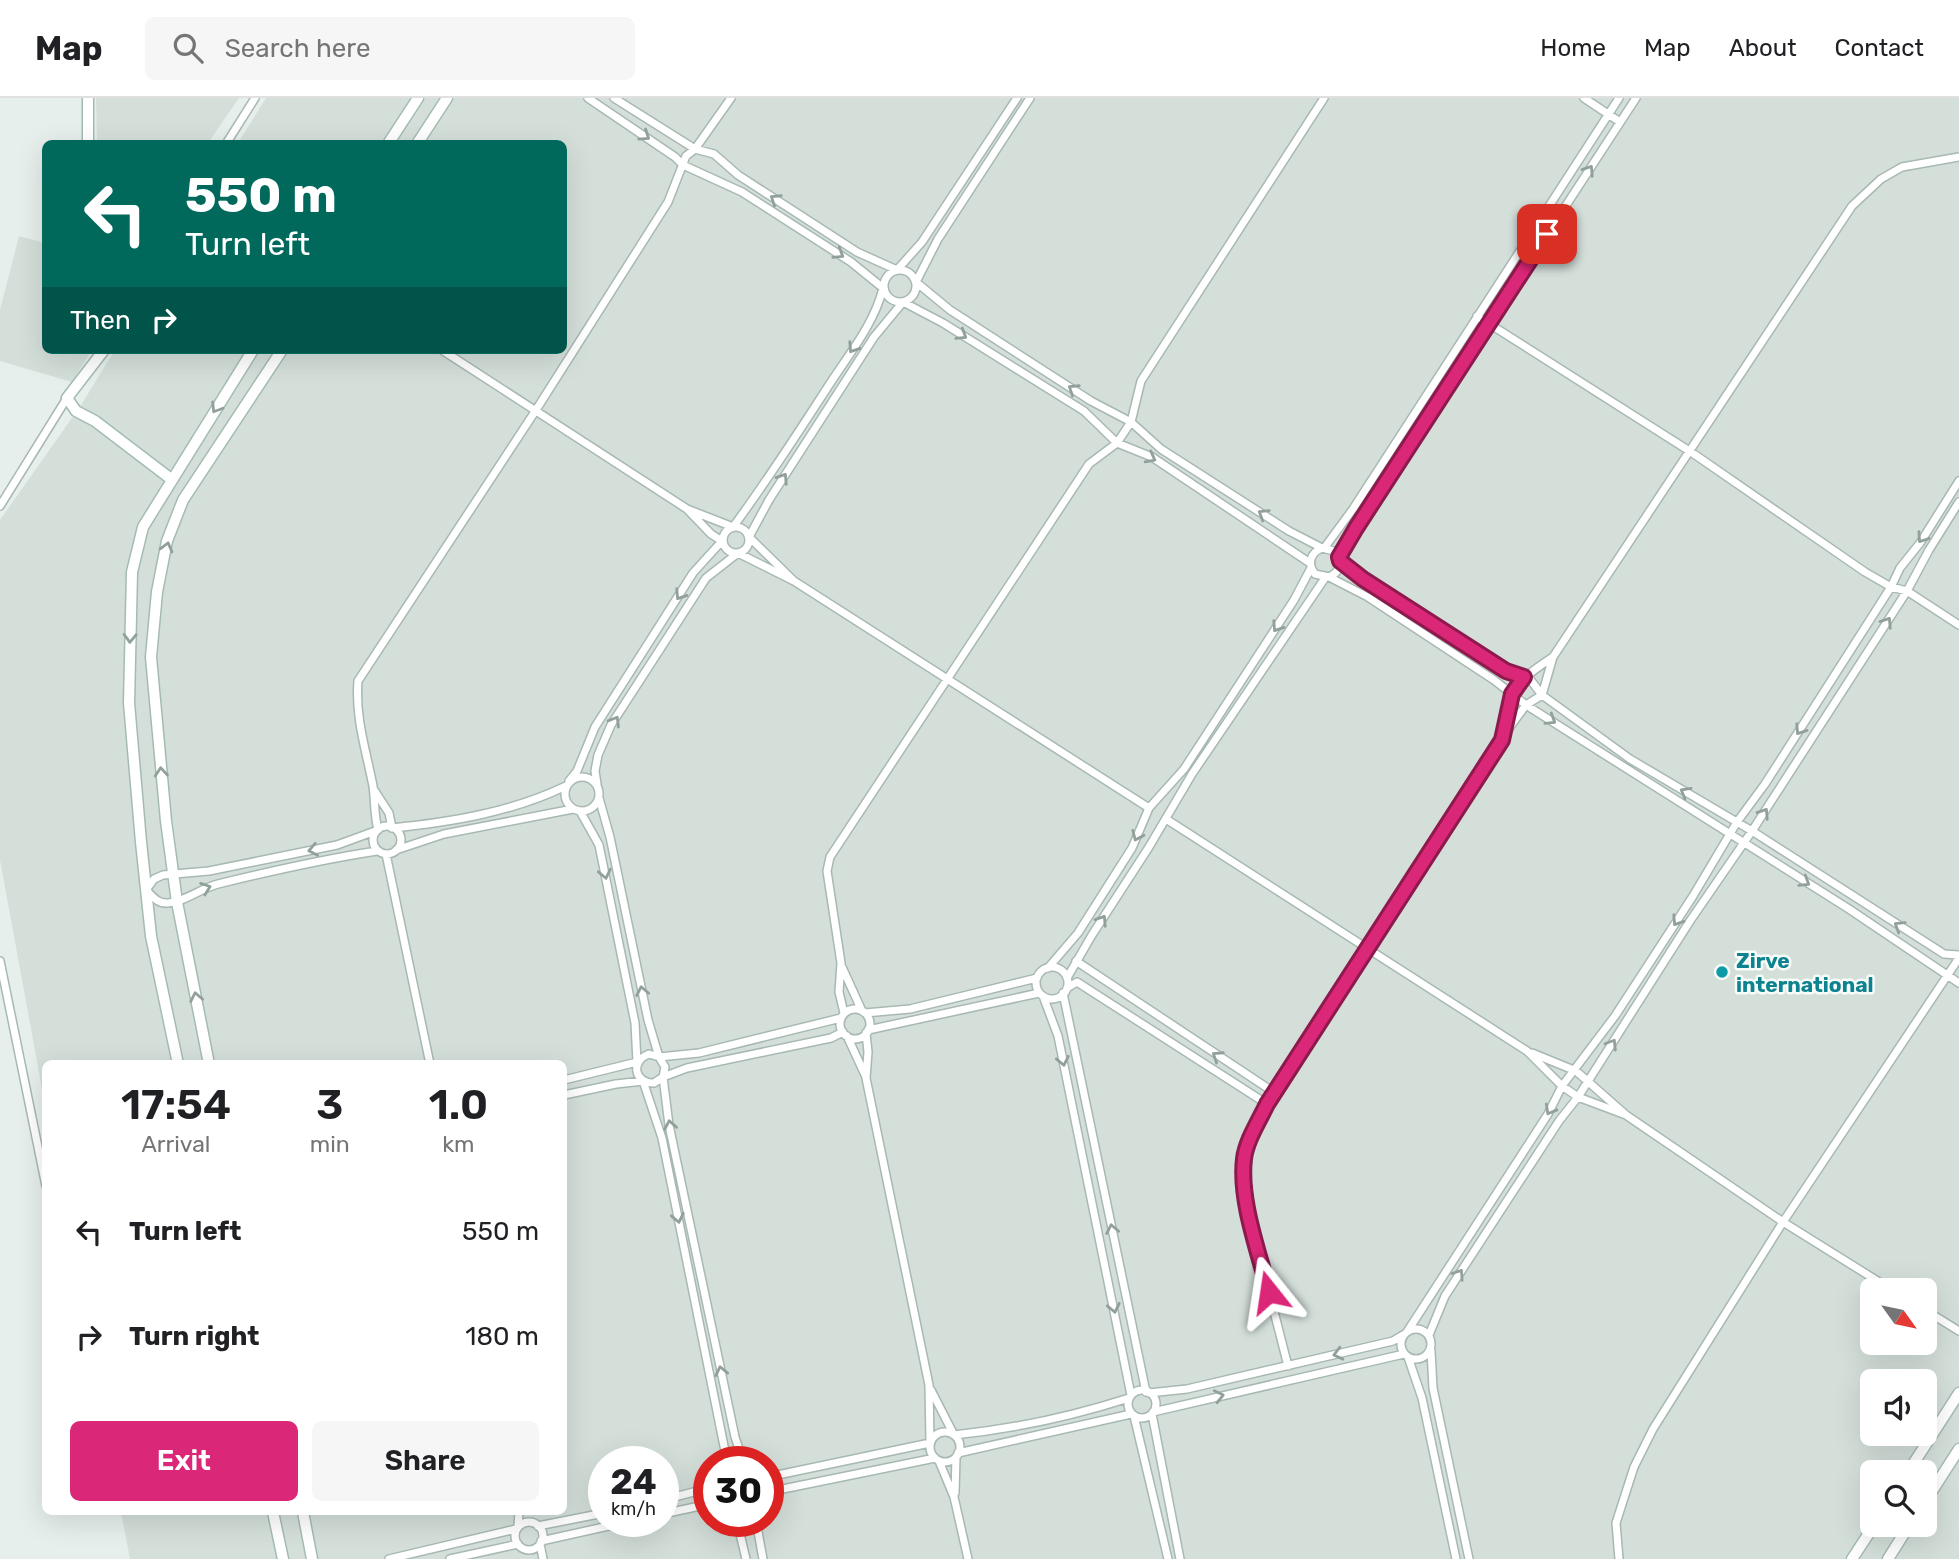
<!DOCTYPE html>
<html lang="en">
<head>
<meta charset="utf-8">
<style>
	:root { --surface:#fff; --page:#f6f6f6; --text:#202124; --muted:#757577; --line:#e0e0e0; --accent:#db2777 }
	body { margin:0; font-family:Rubik,sans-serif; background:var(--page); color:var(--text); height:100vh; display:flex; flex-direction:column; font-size:26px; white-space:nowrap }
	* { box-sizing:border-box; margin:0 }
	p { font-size:23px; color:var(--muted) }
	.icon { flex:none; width:38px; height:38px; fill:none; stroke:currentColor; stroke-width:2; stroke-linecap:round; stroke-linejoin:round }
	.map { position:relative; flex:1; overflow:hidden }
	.details { position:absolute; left:42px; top:962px; width:525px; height:455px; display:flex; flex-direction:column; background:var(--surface); border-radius:10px; box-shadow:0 7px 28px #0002 }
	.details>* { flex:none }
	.top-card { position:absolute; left:42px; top:42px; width:525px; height:214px; border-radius:10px; box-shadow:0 7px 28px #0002; background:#00695c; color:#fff; overflow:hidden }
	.needle { width:46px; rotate:123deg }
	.controls { position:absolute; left:1860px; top:1180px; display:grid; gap:14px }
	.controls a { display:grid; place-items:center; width:77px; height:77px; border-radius:10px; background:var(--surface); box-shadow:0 7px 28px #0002; font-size:35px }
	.speed { position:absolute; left:588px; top:1348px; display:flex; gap:14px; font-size:35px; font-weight:700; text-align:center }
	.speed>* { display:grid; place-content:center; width:91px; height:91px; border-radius:50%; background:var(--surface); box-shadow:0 7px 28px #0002; line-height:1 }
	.speed small { font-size:18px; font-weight:400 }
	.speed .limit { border:10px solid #d22; background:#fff; color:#111 }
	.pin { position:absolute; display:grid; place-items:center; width:60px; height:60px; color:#fff; margin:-30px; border-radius:14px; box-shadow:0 4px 10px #0006 }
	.me { position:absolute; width:77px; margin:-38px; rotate:345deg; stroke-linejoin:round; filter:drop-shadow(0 0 5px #0008) }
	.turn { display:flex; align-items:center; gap:24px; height:147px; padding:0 28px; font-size:32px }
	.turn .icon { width:91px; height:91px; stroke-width:2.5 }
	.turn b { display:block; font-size:49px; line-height:60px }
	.then { display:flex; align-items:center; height:66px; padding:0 28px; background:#0003; gap:14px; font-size:26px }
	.eta { display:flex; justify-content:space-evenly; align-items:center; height:119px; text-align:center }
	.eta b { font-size:42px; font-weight:600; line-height:49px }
	.button { display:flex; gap:14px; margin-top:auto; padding:14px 28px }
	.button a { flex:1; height:80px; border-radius:10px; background:var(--accent); color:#fff; font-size:28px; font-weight:600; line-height:80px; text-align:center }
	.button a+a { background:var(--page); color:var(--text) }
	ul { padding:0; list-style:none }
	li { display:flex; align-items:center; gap:21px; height:105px; padding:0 28px }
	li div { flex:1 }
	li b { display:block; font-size:26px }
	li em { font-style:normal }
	header { display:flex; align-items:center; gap:42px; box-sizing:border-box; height:98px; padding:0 35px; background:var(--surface); border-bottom:2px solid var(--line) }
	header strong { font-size:33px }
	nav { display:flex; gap:38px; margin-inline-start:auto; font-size:24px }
	.search { width:490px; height:63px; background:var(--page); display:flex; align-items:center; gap:18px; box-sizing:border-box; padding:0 24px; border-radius:10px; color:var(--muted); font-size:26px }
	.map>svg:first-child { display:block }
	.built { fill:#d4dfda; fill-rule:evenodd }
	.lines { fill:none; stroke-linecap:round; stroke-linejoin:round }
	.street-casing { stroke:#a8b8b2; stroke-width:10 }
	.secondary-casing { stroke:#a4bbb3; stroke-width:13 }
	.street { stroke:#fff; stroke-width:7 }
	.secondary { stroke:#fff; stroke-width:10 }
	.oneway { stroke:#92a09c }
	.route-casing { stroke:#8e194d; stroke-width:18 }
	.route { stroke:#db2777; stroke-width:12 }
	.culture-dot { fill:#0f9aa8; stroke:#f7fbf9; stroke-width:2.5 }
	.labels { text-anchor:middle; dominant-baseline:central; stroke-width:5; stroke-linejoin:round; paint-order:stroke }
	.culture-label { font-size:21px; font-weight:bold; fill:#0d838f; stroke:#f7fbf9; text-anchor:start }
</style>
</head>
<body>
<header>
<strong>Map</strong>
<div class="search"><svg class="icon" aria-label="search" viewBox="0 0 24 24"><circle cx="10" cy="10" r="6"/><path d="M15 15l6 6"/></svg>Search here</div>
<nav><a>Home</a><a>Map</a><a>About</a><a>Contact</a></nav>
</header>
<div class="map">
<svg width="1959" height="1461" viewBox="0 0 1959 1461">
	<rect width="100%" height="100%" fill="#e6efeb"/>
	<path class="built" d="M96,0H239L208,45L97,46Z
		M266,0H1959V1461H130L121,1414H564V966H46L45,1007L0,762V422L81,307L115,252H564V46L238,45ZM1872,1192H1925V1244H1872ZM1872,1283H1925V1335H1872ZM604,1363H663V1423H604ZM709,1363H768V1423H709ZM1872,1374H1925V1426H1872Z
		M19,138L45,145L46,252H92L72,284L0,263V212Z"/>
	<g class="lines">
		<g class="street-casing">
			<path id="street" d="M588,0L675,59L683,67L742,94L851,164L883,190C875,224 850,255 831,284C799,333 768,382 733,429L687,411
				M614,0L695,51L714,56L738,77L857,154L897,172L922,144L1017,0
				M1030,0L938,141L916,184L950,212L1091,303L1131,324L1161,351L1289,433L1322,450
				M1584,0L1620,24
				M226,46L255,0
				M884 188a16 16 0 1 1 32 0a16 16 0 1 1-32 0Z
				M1477,218L1691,354L1865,474L1891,489L1907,493L1959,527
				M442,252L687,411L711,436L722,443L693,475L595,629L577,673L569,683
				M0,408L67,300
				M723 442a13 13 0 1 1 26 0a13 13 0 1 1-26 0Z
				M1325,449L1353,411L1619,0
				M1339,459L1356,430L1636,0
				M1340,463L1363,481L1506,573L1529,580L1542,597L1630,661L1752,733L1944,856L1959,857
				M1329,479C1341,474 1343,462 1334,453L1322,450C1310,455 1307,466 1315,476L1329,479L1368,499L1494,582L1526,607L1849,811L1959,885
				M794,483L749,439L769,402L874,239L903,204L943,225L1084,313L1117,345L1152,359L1310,465
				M1503,636C1514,589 1512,586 1553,559
				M565 696a17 17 0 1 1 34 0a17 17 0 1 1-34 0Z
				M597,686L595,673L598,657L611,627L706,480L738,455L794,483L1149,710
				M374,692L389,715L392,730C452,724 512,714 566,688
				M599,700L610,739L648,922L659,959L699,955L841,920
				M1166,721L1527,953L1562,988L1578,999L1626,1017
				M373 742a14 14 0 1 1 28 0a14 14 0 1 1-28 0Z
				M396,752L444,736L573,711
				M377,753C324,761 271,773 218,786C201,790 185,804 168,805C158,806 153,799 146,792L154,781L163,777L209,773L337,747L378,732C374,717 375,702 373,688C366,652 355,620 358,583L536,312L668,104L686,58L695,51L731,0
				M386,756L430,966
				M0,863L46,1088
				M1076,863L1275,995
				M842,869L862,913
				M1036 885a16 16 0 1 1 32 0a16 16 0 1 1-32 0Z
				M1048,870L1078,835L1132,750L1149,710L1184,671L1294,502L1311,470
				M1067,880L1092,837L1149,749L1192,676L1325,480
				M1067,890L1077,884L1267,1006
				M1063,895L1146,1294
				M1043,898L1058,938L1131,1297
				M840 926a15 15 0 1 1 30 0a15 15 0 1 1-30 0Z
				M844,915L839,894L841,865L827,773L830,759L1089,366L1117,345L1131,324L1141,283L1324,0
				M865,915L910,911L1037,880
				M868,932L1039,895
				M847,938L866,979
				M1532,955L1576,973L1626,1017L1783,1124L1892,1192
				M564,982L637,964L635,925L599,747L580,713
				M564,997L616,986L643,983L662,1040L727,1363
				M1925,1212L1959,1233
				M1401 1246a15 15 0 1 1 30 0a15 15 0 1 1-30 0Z
				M1407,1234L1548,1016L1562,988L1615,918L1693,798L1737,724L1765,686L1891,489L1900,470L1920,445L1959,383
				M1429,1237L1445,1198L1559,1023L1578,999L1690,823L1752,733L1907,493L1929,452L1959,404
				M1431,1253L1433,1290L1469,1461
				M1408,1259L1422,1300L1456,1461
				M1288,1268L1250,1120L1245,1091L1244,1060L1267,1006L1512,626L1526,607L1542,597L1553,559L1852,108L1881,81L1902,69L1959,59
				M931,1292L954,1337C1013,1331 1073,1318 1129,1300
				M1128 1306a14 14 0 1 1 28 0a14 14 0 1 1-28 0Z
				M1149,1295L1187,1291L1393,1243L1403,1237
				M1153,1314L1404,1256
				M1152,1316L1180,1461
				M1134,1318L1168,1461
				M930 1349a15 15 0 1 1 30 0a15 15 0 1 1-30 0Z
				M958,1355L1131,1316
				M743,1363L735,1339L669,1027L663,979L665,969L659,959L649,956C630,963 634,985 654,985L663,979L687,970L831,940L843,934
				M939,1363L954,1399L968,1461
				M768,1379L930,1345L929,1287L866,980L868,954L866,935
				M768,1394L935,1360
				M955,1395L956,1359
				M663,1402L709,1390
				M663,1416L709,1406
				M737,1423L746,1461
				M756,1423L763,1461
				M515 1438a14 14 0 1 1 28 0a14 14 0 1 1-28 0Z
				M518,1428L519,1414
				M538,1428L604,1415
				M541,1443L631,1423
				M540,1446L543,1461
				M389,1461L516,1431
				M450,1461L518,1446
				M1619,1461L1616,1425L1634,1369L1653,1331L1783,1124L1959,860"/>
		</g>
		<g class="secondary-casing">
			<path id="secondary" d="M88,46V0
				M388,46L418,0
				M417,46L447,0
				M104,252L67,300L76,313L95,323L171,381
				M178,966L151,838L141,744L129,605L132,474L143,429L253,252
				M209,966L177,804L166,723L151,559L157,494L167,443L183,402L282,252
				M1908,1374L1959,1295
				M1925,1404L1959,1351
				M273,1414L283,1461
				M303,1414L312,1461
				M1852,1461L1875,1426
				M1888,1461L1910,1426"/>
		</g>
		<use href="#street" class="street"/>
		<use href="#secondary" class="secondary"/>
	</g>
	<defs><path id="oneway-chevron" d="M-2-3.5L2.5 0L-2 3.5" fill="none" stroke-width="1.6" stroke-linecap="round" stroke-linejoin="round" transform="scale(1.75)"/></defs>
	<g class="oneway">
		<use href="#oneway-chevron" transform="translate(645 38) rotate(34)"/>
		<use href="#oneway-chevron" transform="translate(1589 72) rotate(-57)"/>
		<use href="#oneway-chevron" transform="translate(775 101) rotate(-147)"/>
		<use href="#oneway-chevron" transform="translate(839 156) rotate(32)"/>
		<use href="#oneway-chevron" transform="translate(962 237) rotate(32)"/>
		<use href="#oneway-chevron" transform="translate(853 250) rotate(123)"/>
		<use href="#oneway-chevron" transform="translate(1073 291) rotate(-147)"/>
		<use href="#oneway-chevron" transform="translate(216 310) rotate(122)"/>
		<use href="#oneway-chevron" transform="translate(1151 360) rotate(28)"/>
		<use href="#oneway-chevron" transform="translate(783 380) rotate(-57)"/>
		<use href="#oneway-chevron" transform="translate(1263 416) rotate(-148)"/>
		<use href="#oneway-chevron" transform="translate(1922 440) rotate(124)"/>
		<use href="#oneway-chevron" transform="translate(167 449) rotate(-75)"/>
		<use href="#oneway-chevron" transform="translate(680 497) rotate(123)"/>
		<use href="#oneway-chevron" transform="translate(1887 524) rotate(-57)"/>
		<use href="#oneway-chevron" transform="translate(1277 529) rotate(123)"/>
		<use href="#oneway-chevron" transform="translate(130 540) rotate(92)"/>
		<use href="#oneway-chevron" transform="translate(1551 622) rotate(32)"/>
		<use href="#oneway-chevron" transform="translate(615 623) rotate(-59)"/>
		<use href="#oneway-chevron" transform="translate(1800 632) rotate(123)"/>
		<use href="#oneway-chevron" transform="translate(161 674) rotate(-95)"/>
		<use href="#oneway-chevron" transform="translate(1685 694) rotate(-150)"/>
		<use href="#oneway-chevron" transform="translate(1764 715) rotate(-57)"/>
		<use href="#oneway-chevron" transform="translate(1137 738) rotate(114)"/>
		<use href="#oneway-chevron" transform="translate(313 752) rotate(169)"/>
		<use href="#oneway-chevron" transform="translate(605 776) rotate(78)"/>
		<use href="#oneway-chevron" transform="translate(1805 784) rotate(32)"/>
		<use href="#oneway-chevron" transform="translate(206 790) rotate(-20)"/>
		<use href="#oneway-chevron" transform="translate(1102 822) rotate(-57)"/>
		<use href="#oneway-chevron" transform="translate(1677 823) rotate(123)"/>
		<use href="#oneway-chevron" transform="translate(1899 828) rotate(-148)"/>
		<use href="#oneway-chevron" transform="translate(642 893) rotate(-101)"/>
		<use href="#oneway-chevron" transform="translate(196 899) rotate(-101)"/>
		<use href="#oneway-chevron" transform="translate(1612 946) rotate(-58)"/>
		<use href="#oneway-chevron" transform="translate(1217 958) rotate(-147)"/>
		<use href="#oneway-chevron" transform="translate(1063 963) rotate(78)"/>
		<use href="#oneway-chevron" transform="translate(1550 1012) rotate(119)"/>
		<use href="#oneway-chevron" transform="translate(670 1027) rotate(-100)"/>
		<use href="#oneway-chevron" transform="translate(678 1120) rotate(78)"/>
		<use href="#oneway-chevron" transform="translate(1112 1131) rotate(-101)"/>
		<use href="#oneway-chevron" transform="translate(1459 1176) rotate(-56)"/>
		<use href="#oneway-chevron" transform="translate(1114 1210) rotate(78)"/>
		<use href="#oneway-chevron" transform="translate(1338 1256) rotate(166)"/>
		<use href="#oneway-chevron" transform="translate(721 1273) rotate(-102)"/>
		<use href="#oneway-chevron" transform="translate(1219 1298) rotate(-13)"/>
	</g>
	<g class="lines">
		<g class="route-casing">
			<path id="route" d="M1269,1194C1259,1155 1239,1102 1244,1061C1246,1043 1259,1023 1267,1006L1502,642L1512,596L1524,579L1506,573L1363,481L1340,463L1339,459L1356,430L1547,136"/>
		</g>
		<use href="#route" class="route"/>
	</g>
	<circle class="culture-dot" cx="1722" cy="874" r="7"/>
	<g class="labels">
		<g class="culture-label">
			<text x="1736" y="862">Zirve<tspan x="1736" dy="24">international</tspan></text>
		</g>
	</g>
</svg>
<div class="controls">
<a><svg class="needle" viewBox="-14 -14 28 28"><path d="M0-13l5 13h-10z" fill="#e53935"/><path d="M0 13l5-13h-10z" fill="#757577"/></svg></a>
<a><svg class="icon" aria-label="sound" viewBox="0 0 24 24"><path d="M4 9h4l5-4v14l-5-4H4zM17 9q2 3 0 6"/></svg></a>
<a><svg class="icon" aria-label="search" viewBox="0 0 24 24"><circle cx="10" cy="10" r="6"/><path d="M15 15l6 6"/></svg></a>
</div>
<div class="speed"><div>24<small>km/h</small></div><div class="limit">30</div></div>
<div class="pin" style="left:1547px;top:136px;background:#d93025"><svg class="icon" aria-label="arrive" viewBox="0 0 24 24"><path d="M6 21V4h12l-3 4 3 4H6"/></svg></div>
<svg class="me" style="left:1269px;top:1194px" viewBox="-20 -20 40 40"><path d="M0-17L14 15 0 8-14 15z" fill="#db2777" stroke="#fff" stroke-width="4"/></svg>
<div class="top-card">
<div class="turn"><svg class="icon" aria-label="left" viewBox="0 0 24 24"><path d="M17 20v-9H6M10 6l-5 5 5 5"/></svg><div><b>550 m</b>Turn left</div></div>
<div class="then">Then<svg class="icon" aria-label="right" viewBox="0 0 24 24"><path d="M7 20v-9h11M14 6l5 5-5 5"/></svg></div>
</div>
<section class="details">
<div class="eta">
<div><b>17:54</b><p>Arrival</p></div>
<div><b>3</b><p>min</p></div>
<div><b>1.0</b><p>km</p></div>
</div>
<ul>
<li><svg class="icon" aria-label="left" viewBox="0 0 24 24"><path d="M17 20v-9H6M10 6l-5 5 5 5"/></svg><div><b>Turn left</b></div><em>550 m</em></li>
<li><svg class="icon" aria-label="right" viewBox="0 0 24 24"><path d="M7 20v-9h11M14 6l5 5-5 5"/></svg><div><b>Turn right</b></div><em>180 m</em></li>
</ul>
<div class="button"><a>Exit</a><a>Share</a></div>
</section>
</div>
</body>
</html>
